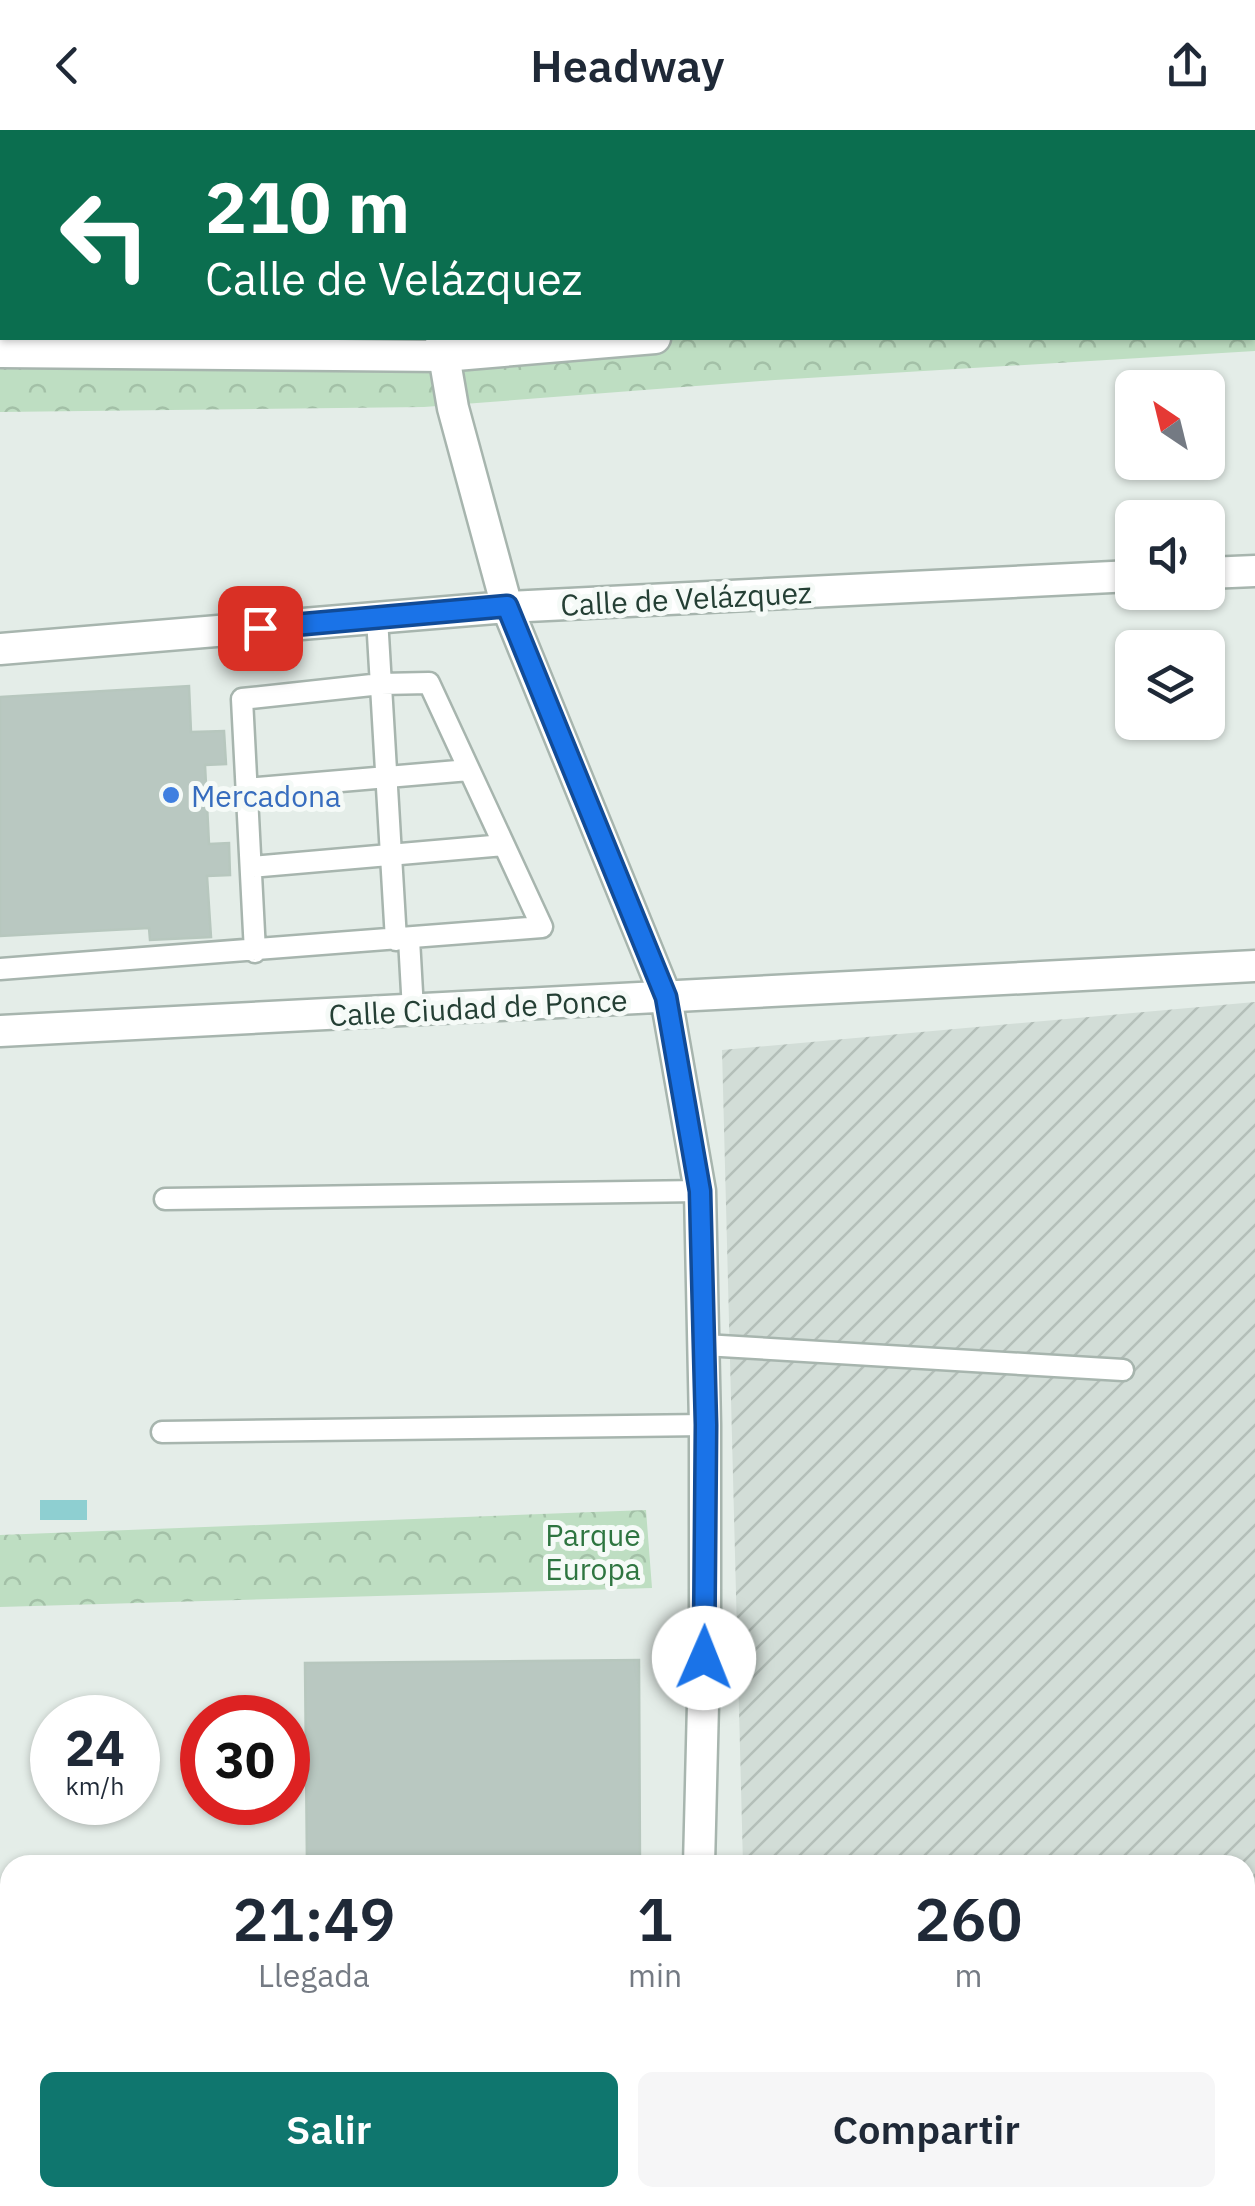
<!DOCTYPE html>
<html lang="es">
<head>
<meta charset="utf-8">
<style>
	:root { --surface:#fff; --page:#f6f6f7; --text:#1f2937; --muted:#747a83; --accent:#0f766e }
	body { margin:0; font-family:"IBM Plex Sans",sans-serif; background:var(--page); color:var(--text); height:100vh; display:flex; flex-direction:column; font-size:38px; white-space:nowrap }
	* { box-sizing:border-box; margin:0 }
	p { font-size:32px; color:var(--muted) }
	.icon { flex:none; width:55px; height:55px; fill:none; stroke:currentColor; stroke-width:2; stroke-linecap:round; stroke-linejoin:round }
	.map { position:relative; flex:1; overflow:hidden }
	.drawer { position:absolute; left:0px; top:1725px; width:1255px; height:352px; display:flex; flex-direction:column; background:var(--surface); border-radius:30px 30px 0 0; box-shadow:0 2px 8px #0004 }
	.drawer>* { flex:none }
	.hud { position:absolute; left:0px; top:0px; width:1255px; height:210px; box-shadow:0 2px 8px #0004; background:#0b6e4f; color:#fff; overflow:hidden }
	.needle { width:65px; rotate:325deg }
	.fabs { position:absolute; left:1115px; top:240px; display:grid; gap:20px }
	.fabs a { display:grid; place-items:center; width:110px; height:110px; border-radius:15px; background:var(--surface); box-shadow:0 2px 8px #0004; font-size:50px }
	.speed { position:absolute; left:30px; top:1565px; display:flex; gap:20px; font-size:50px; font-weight:700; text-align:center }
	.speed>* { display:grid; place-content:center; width:130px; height:130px; border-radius:50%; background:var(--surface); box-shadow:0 2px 8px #0004; line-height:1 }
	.speed small { font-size:25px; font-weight:400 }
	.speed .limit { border:15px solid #d22; background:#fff; color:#111 }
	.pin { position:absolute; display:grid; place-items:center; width:85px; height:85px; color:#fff; margin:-42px; border-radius:20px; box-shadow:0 5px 15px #0006 }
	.me { position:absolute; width:110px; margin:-55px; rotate:1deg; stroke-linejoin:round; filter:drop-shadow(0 0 8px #0008) }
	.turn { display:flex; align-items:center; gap:35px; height:210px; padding:0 40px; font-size:45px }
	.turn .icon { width:130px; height:130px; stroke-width:2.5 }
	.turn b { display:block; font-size:70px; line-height:85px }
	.eta { display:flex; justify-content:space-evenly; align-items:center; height:170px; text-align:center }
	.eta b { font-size:60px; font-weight:600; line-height:70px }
	.action { display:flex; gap:20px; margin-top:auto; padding:20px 40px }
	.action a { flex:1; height:115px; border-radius:15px; background:var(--accent); color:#fff; font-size:40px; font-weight:600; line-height:115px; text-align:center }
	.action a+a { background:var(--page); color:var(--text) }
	header { display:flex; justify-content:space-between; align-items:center; height:130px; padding:0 40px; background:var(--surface); font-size:45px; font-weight:600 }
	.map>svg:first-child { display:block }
	.industrial { fill:url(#industrial-furrows) }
	.park { fill:url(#park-crowns) }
	.water { fill:#8ecfd1 }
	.building { fill:#b9c8c1; stroke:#b7c7be; stroke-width:2.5 }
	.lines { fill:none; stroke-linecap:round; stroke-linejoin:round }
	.service-casing { stroke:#a7b5ae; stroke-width:25 }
	.pedestrian-casing { stroke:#a7b5ae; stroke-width:35 }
	.minor-casing { stroke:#a7b5ae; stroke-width:35 }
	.service { stroke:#fff; stroke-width:20 }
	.pedestrian { stroke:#fff; stroke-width:30 }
	.minor { stroke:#fff; stroke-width:30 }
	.route-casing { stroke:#114b97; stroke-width:25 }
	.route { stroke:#1a73e8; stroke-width:18 }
	.shop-dot { fill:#3f7fe0; stroke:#f5faf7; stroke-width:4 }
	.labels { text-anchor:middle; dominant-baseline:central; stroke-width:10; stroke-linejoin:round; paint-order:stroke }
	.street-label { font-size:30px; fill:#243f34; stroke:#f5faf7 }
	.shop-label { font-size:30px; fill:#366cbe; stroke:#f5faf7; text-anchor:start }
	.park-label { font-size:30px; fill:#2e7540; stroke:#f5faf7 }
</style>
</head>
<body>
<header><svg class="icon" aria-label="back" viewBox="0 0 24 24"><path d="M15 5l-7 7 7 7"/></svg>Headway<svg class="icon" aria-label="share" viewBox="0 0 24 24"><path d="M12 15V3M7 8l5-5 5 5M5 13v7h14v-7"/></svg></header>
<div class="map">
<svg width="1255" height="2076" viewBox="0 0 1255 2076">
	<defs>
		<pattern id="industrial-furrows" width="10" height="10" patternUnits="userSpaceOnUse" patternTransform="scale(2.5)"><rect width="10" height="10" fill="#d2ddd7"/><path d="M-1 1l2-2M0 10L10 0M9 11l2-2" fill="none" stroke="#b4bfb9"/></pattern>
		<pattern id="park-crowns" width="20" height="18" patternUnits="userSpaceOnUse" patternTransform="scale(2.5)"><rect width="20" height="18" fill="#bedec2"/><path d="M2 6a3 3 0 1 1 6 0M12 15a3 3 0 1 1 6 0" fill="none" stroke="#a3c0a7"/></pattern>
	</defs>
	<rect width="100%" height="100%" fill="#e4ede8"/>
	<path class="industrial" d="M1255,872V1975L1245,1974V1735H743L722,920Z"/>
	<path class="park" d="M1252,95H1255V221L775,250L424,277L0,282V189L2,208H1252Z
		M646,1380L652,1458L0,1477V1405Z"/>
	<path class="water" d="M40,1370H87V1390H40Z"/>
	<path class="building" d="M189,556L191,602L224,601L226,634L205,635L209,714L229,713L230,745L207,746L211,807L150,810L149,798L0,806V567Z
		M639,1530L640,1735H307L305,1533Z"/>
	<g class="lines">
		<g class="service-casing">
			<path id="service" d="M377,488L396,810
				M247,659L469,640
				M251,737L504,715
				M409,809L413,880
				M0,839L542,797L429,553L381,554L242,569L255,822
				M165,1069L700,1061
				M704,1215L1123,1240
				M162,1302L705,1295
				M1245,1984L1255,1986"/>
		</g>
		<g class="pedestrian-casing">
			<path id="pedestrian" d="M1252,156H1255
				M0,222L444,226L655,208"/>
		</g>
		<g class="minor-casing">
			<path id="minor" d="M404,0L405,2
				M441,208L453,278L507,477L666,867L700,1061L705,1295V1494L699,1735
				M1208,443L1255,441
				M0,519L507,477L1132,446
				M0,901L1255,836
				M0,2038L10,2037
				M602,2068L603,2076
				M1139,2068L1225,2076
				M779,2076L780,2068"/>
		</g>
		<use href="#service" class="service"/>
		<use href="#pedestrian" class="pedestrian"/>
		<use href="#minor" class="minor"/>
	</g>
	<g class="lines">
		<g class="route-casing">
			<path id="route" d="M260,498L507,476L666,867L700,1061L706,1295L704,1528"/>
		</g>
		<use href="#route" class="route"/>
	</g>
	<circle class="shop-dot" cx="171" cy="665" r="10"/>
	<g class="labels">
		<g class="street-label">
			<text transform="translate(686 468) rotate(-3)">Calle de Velázquez</text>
			<text transform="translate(478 877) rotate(-3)">Calle Ciudad de Ponce</text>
		</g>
		<g class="shop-label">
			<text x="191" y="665">Mercadona</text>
		</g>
		<g class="park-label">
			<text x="593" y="1404">Parque<tspan x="593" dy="34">Europa</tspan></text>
		</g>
	</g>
</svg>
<div class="fabs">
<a><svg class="needle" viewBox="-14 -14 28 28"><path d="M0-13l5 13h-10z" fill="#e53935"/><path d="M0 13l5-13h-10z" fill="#747a83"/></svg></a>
<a><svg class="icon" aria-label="sound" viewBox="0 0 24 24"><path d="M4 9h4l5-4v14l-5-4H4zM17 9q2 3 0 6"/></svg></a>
<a><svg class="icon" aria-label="layers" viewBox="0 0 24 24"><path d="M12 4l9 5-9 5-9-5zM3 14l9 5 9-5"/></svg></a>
</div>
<div class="speed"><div>24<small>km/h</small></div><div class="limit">30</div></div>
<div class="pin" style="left:260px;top:498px;background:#d93025"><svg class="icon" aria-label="arrive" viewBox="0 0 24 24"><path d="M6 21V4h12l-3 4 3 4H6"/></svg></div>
<svg class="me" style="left:704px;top:1528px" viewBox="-20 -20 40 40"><circle r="19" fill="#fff"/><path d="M0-13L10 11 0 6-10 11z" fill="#1a73e8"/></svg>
<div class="hud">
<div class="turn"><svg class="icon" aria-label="left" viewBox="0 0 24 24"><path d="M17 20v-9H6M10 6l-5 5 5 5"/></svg><div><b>210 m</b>Calle de Velázquez</div></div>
</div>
<section class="drawer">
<div class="eta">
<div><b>21:49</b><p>Llegada</p></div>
<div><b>1</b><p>min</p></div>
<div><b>260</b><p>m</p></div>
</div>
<div class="action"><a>Salir</a><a>Compartir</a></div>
</section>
</div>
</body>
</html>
